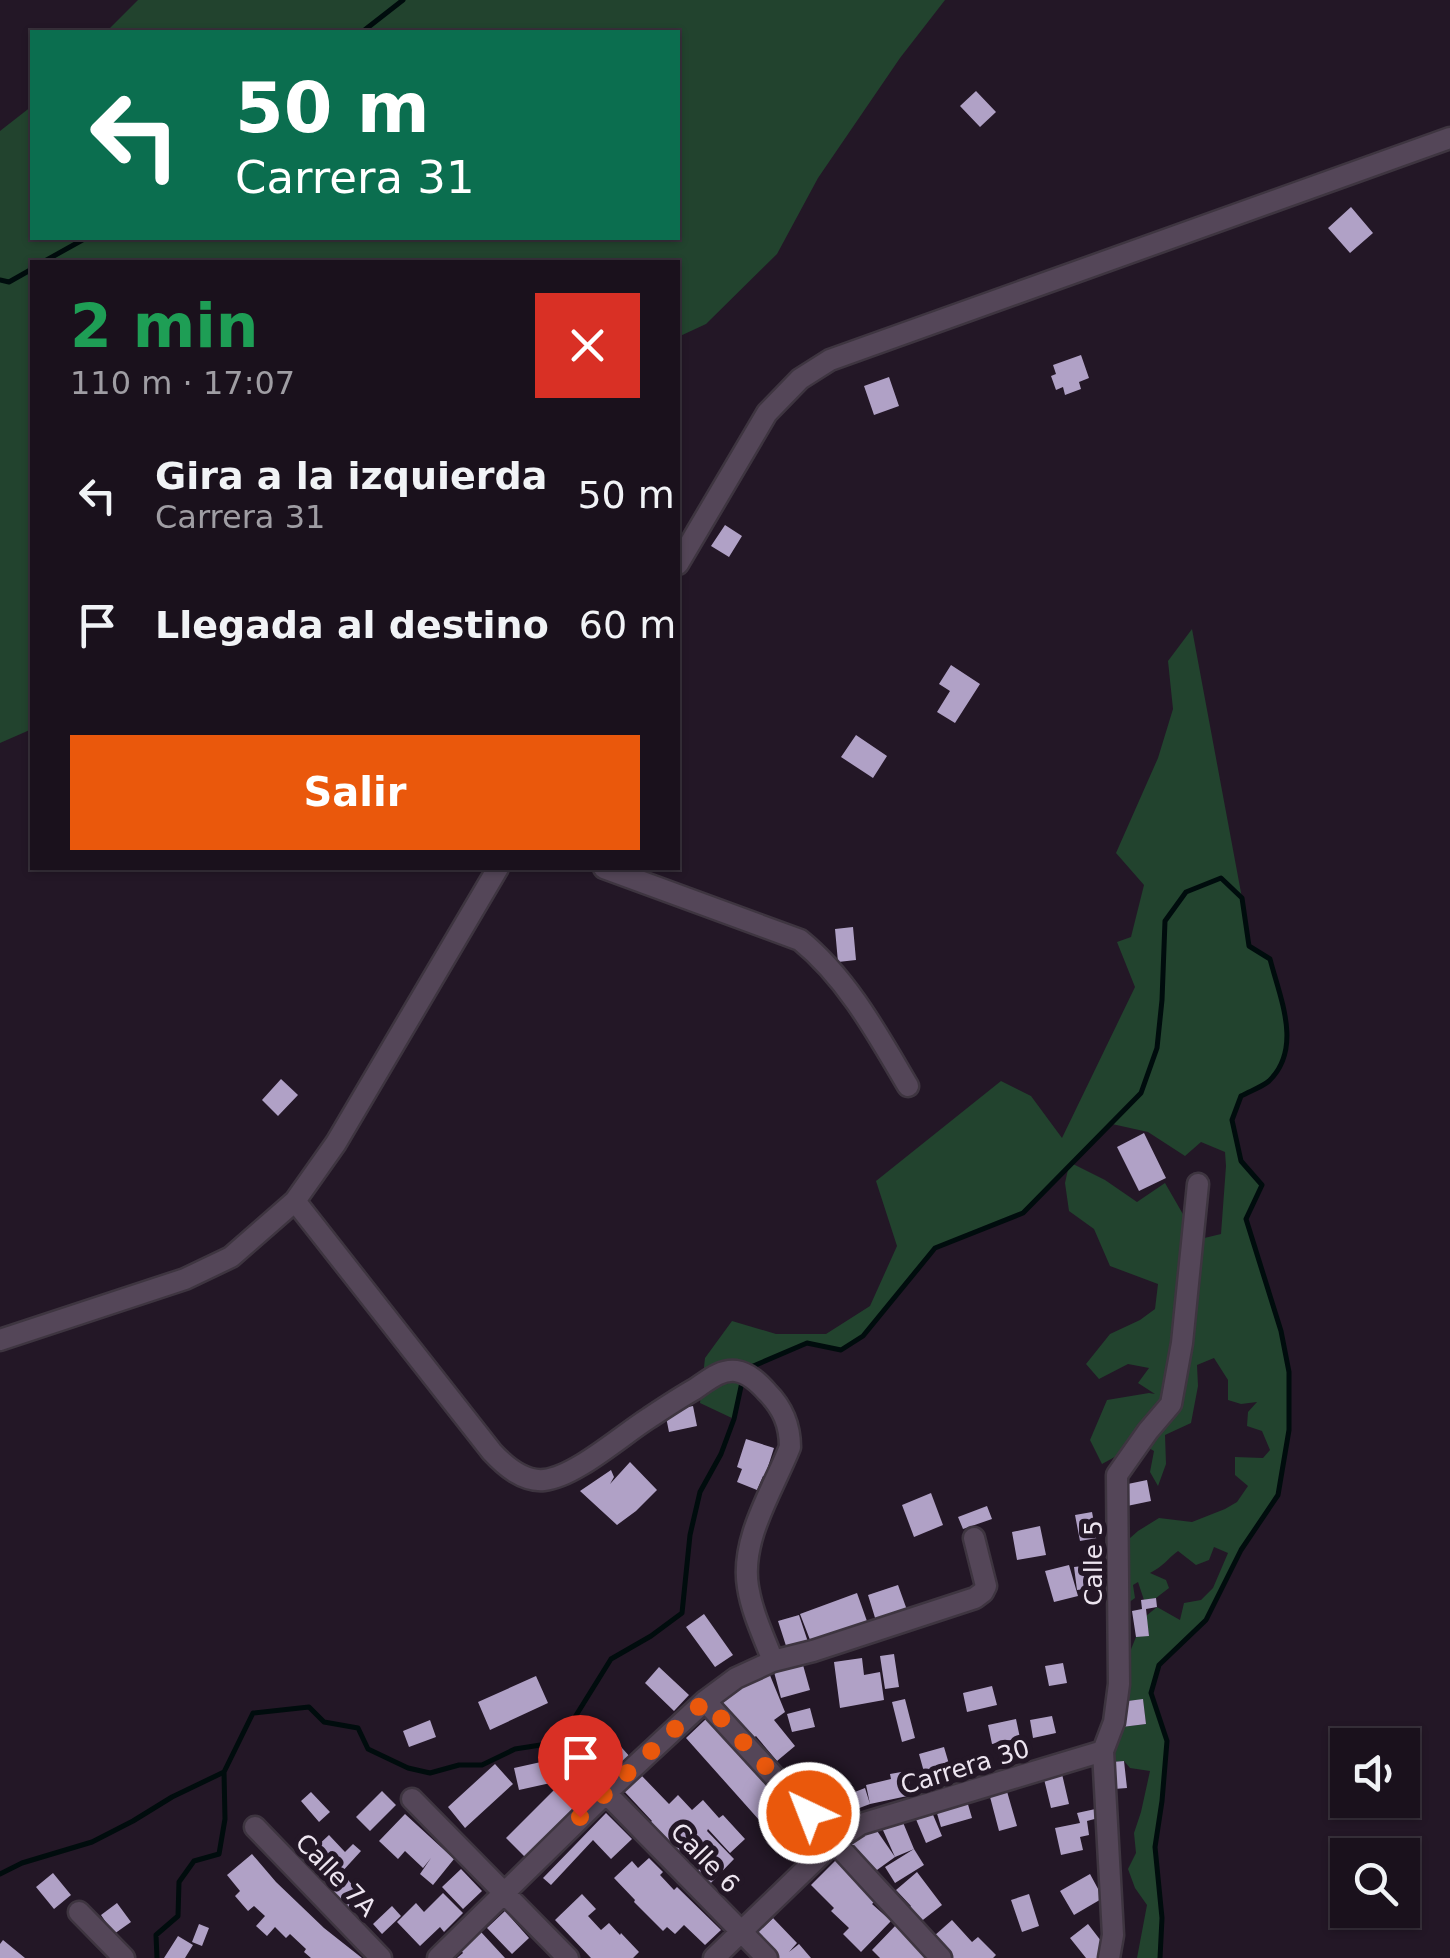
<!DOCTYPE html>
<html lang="es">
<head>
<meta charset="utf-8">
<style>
	:root { --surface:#1a111c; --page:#271f29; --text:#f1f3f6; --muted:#9f9da3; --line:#38313b; --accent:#ea580c }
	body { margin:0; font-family:"DejaVu Sans",sans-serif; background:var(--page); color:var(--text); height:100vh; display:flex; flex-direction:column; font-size:38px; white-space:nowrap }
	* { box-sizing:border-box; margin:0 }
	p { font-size:32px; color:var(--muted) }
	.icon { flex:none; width:55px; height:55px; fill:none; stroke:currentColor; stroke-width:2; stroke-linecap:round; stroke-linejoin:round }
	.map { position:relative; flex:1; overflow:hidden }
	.drawer { position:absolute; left:30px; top:260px; width:650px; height:610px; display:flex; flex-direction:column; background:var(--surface); border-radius:0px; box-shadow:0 2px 8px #0004,0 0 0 2px var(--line) }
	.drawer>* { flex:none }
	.hud { position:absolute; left:30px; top:30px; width:650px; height:210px; border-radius:0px; box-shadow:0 2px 8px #0004,0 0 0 2px var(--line); background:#0b6e4f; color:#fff; overflow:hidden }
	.tools { position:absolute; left:1330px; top:1728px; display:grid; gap:20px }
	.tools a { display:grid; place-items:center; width:90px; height:90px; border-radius:0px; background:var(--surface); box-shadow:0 2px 8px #0004,0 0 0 2px var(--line); font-size:50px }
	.pin { position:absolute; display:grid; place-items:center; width:85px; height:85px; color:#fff; margin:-102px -42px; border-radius:50% 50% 50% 0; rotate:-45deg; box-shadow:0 0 10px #0007 }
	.pin .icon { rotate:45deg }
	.me { position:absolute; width:110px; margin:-55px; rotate:317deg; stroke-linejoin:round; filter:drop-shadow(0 0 8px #0008) }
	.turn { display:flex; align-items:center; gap:35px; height:210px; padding:0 40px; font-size:45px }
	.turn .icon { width:130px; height:130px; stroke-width:2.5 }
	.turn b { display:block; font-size:70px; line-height:85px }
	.round { display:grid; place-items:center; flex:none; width:105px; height:105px; border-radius:0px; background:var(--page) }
	.headline { display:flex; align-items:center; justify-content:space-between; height:170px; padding:0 40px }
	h1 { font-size:60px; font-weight:700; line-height:75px; color:#1e9e55 }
	.cta { display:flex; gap:20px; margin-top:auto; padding:20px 40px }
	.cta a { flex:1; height:115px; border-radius:0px; background:var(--accent); color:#fff; font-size:40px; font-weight:700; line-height:115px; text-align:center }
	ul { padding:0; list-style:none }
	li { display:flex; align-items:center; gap:30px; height:130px; padding:0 40px }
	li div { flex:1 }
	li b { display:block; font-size:38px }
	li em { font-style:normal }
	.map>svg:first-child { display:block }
	.green { fill:#22432e; fill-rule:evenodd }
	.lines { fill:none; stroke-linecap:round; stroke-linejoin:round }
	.stream { stroke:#000c0d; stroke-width:5 }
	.building { fill:#b0a1c6 }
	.street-casing { stroke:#3e3540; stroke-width:25 }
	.street { stroke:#544658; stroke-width:20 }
	.route { stroke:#ea580c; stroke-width:18; stroke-dasharray:0 32.4 }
	.labels { text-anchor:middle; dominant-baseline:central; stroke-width:10; stroke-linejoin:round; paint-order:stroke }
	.street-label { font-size:25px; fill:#ede5f0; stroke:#231726 }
</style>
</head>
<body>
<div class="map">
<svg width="1450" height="1958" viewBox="0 0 1450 1958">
	<rect width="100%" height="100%" fill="#231726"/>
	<path class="green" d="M138,0H945L900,58L818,178L777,254L706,324L678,337V262H32V729L0,743V131L32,106V238H678V32H106Z
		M1192,629L1242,898L1249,946L1270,959C1280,998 1302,1047 1269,1081C1262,1087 1250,1091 1241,1096L1232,1120L1241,1161L1262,1185L1246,1220L1281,1331L1289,1372V1430L1278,1495L1241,1550L1206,1620L1159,1665L1151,1693L1167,1741L1162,1801L1155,1847L1162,1918L1160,1958H1137L1147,1905L1135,1888L1128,1869L1136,1853L1134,1833L1141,1812L1150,1771L1130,1768L1124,1761L1112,1762L1122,1727L1146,1724L1143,1700L1125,1701L1123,1669L1136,1637L1149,1635L1146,1616L1157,1607L1180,1620L1184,1603L1201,1600L1213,1588L1228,1553L1214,1547L1209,1560L1196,1565L1178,1551C1167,1559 1164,1566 1150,1573L1166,1580L1169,1588L1156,1598L1144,1600L1138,1582L1133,1585L1135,1598L1128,1603L1121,1546L1138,1531L1159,1518L1192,1522L1225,1509L1237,1502L1248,1486L1235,1475V1457L1263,1458L1270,1450L1262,1431L1247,1426L1248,1412L1257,1402L1241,1404L1228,1400V1380L1214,1358L1197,1365L1198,1386L1191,1423L1165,1435L1166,1464L1158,1486L1150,1472L1154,1451L1140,1443L1102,1464L1090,1440L1107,1400L1149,1393L1155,1394L1138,1383L1149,1368L1128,1364L1099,1379L1086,1364L1110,1334L1140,1320L1155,1309L1158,1284L1110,1266L1094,1229L1069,1211L1065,1183L1069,1165L1023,1213L935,1249L863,1336L841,1350L807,1343L751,1367L742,1382L734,1419L700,1403L705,1358L732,1321L776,1334H826L870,1306L897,1246L876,1181L1001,1081L1031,1096L1062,1138L1135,987L1117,942L1131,937L1144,885L1116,853L1158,758L1173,709L1168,661ZM1112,1124L1148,1132L1185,1156L1201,1142L1225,1152L1226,1166L1221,1234L1192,1241L1184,1216L1165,1183L1137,1202L1105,1180L1071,1163Z"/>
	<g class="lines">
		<path class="stream" d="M362,32L403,0
			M43,262L86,238
			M0,280L9,282L32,269
			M751,1367L807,1343L841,1350L863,1336L935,1248L1023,1213L1141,1093L1157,1048L1162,1000L1165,921L1186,892L1221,878L1242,898L1249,946L1270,959C1280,998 1303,1048 1269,1081C1262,1087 1250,1091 1241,1096L1232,1120L1241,1161L1262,1185L1246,1219L1281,1331L1289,1372V1430L1278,1495L1241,1550L1206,1620L1159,1665L1151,1693L1167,1741L1162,1801L1155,1847L1162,1918L1160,1958
			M0,1874L22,1863L92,1842L133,1821L172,1797L224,1772L253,1713L309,1707L324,1722L358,1728L368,1749L408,1768L430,1773L459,1765H482L515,1749L547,1744L562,1738L611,1659L651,1636L682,1613L690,1535L700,1492L721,1454L734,1419L742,1382
			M157,1958L156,1935L178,1916L179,1882L194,1861L219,1854L225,1819L224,1772"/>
	</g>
	<path class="building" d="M976,91L996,112L980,127L960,106Z
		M1351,207L1373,233L1350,253L1328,228Z
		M1081,355L1089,378L1079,382L1081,389L1065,395L1063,387L1056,390L1051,376L1056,374L1053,365Z
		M889,377L899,406L874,415L864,386Z
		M725,525L742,536L729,557L711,546Z
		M951,665L980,684L955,723L937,712L950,691L939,684Z
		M856,735L887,756L873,778L841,757Z
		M853,927L856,960L838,962L835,929Z
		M281,1079L298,1095L278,1116L262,1100Z
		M1144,1133L1166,1178L1139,1191L1117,1147Z
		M693,1406L697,1426L669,1432L665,1412Z
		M746,1439L774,1448L765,1476H763L757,1490L737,1482L742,1469L737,1467Z
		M630,1462L657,1490L636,1511L617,1525L580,1491L611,1470L614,1477L610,1484Z
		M1147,1480L1151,1501L1127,1506L1123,1485Z
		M931,1493L943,1525L914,1537L902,1505Z
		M987,1506L992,1519L963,1529L958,1517Z
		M1092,1512L1097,1538L1080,1541L1075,1515Z
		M1040,1526L1046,1555L1017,1560L1012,1532Z
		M1069,1565L1078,1596L1054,1602L1045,1571Z
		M1091,1565L1094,1588L1077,1590L1074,1567Z
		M898,1585L907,1610L876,1621L868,1595Z
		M857,1593L868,1624L812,1645L800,1614Z
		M1156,1598L1157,1607L1146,1609L1149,1636L1136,1637L1132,1611L1142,1609L1141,1600Z
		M704,1614L733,1655L715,1667L686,1627Z
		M799,1615L809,1645L788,1652L778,1621Z
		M894,1654L899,1687L885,1689L880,1656Z
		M862,1658L864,1675L880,1672L884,1700L840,1708L834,1662Z
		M1063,1663L1067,1683L1049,1686L1045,1666Z
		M803,1665L810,1690L781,1698L774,1672Z
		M659,1667L689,1695L674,1711L645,1683Z
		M767,1668L785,1712L774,1720L795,1746L777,1761L756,1736L752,1739L719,1701Z
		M536,1676L548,1703L490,1730L478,1702Z
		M992,1686L997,1705L967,1712L963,1693Z
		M905,1699L915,1738L902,1742L892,1702Z
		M1143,1699L1146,1724L1122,1727L1120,1702Z
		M810,1708L815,1727L792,1732L787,1714Z
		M1052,1716L1056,1733L1033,1738L1030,1720Z
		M706,1719L782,1801L760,1821L686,1738Z
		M1016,1719L1020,1738L992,1744L988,1725Z
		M430,1720L436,1737L409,1747L403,1731Z
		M605,1729L631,1758L527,1859L506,1838L590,1754L599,1762L585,1747Z
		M944,1747L949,1764L924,1772L919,1754Z
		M550,1760L555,1782L519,1790L514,1768Z
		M1124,1761L1127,1788L1114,1789L1112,1762Z
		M495,1764L513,1784L465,1828L448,1807Z
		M907,1771L912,1795L870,1804L838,1816L832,1801L865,1788L870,1804L866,1785L891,1779L890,1774Z
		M1062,1774L1069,1804L1051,1808L1044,1779Z
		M641,1775L669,1804L678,1795L692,1810L703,1800L719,1818L723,1815L745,1839L730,1853L708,1829L707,1831L734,1859L706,1888L693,1875L699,1869L683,1852L677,1858L647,1825L652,1821L624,1791Z
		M1006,1788L1017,1826L999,1831L989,1793Z
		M382,1791L396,1805L370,1831L356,1817Z
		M311,1792L330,1812L319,1822L301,1801Z
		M967,1801L972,1818L941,1827L936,1810Z
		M1100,1808L1102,1817L1087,1821L1089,1835L1080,1837L1083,1850L1061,1855L1055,1828L1080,1823L1077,1813Z
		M931,1810L942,1836L926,1843L915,1817Z
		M606,1813L632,1839L611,1859L593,1840L551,1885L543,1878Z
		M405,1814L454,1859L433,1885L420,1874L431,1858L423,1868L405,1851L398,1859L379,1841Z
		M800,1818L818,1839L792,1861L774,1840Z
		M902,1820L914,1849L895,1857L870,1875L848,1843L873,1825L895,1857L882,1828Z
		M329,1835L345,1852L353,1844L361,1851L340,1874L315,1848Z
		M914,1849L924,1865L895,1883L885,1867Z
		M252,1854L276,1882L324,1928L362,1958H311L304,1952L306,1949L290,1934L286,1938L275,1927L267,1936L256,1926L265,1916L254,1906L248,1911L235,1896L240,1891L227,1875Z
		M649,1858L663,1872L660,1875L674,1890L677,1887L721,1930L705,1945L684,1925L675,1934L667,1927L663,1931L634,1902L635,1900L614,1878L632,1861L638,1868Z
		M837,1859L877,1899L872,1904L891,1921L861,1952L843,1934L849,1928L831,1911L834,1908L811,1885Z
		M461,1869L482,1891L463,1909L442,1887Z
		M917,1872L942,1905L919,1923L908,1909L911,1906L896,1890Z
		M53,1873L71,1895L54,1909L36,1887Z
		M1090,1874L1103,1898L1074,1915L1060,1891Z
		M344,1875L364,1899L348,1913L327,1890Z
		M443,1893L463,1913L444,1932L440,1927L420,1946L397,1922L416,1903L424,1912Z
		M582,1894L596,1909L588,1916L601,1930L609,1923L620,1935L621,1933L639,1952L633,1958H591L555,1920Z
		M1029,1894L1039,1926L1022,1932L1011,1900Z
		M117,1903L131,1922L114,1934L101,1915Z
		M392,1906L401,1916L382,1934L373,1924Z
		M505,1911L529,1938L512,1954L487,1928Z
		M773,1918L797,1943L789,1952L799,1944L811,1958H777L755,1935Z
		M952,1920L972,1942L978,1937L996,1955L993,1958H953L934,1936Z
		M199,1924L209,1928L202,1946L192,1942Z
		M897,1924L930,1958H880L872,1950Z
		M1088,1924L1108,1950L1097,1958H1086L1070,1938Z
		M481,1932L505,1958H457L463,1953L461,1950Z
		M178,1936L193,1945L185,1958H164Z
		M3,1940L25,1958H0V1944Z"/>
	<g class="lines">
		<g class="street-casing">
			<path id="street" d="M678,564L767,413L800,379L830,360L1450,138
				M604,868L800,940C847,978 878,1035 908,1086
				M295,1201L492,1452C505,1466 523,1482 544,1480C575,1477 622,1435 649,1418C664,1408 679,1398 695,1389C707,1381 720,1369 736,1371C749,1373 759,1383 767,1392C783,1408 790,1425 790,1447C773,1490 740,1539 748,1587C752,1613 764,1637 773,1661
				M0,1340L185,1279L231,1257L295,1201L336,1143L498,868
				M705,1701L941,1958
				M606,1793L767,1958
				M412,1799L568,1958
				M255,1827L381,1958
				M79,1912L124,1958
				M438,1958L606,1793L705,1701L736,1678L773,1661L813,1651L975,1598L983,1592L986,1586L974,1538
				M714,1958L835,1841L861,1824L1103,1751
				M1109,1958L1113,1935L1103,1751L1114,1722L1119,1684L1117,1475L1148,1431L1171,1404L1182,1343L1198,1184"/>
		</g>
		<use href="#street" class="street"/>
	</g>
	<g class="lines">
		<path class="route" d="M580,1817L705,1701L809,1813"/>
	</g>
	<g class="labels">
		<g class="street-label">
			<text transform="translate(1093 1563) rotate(-90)">Calle 5</text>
			<text transform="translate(965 1767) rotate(-17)">Carrera 30</text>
			<text transform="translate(705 1858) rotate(46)">Calle 6</text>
			<text transform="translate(336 1875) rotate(46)">Calle 7A</text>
		</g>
	</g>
</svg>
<div class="tools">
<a><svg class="icon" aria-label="sound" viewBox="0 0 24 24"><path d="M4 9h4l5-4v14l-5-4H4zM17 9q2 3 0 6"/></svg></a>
<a><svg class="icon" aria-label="search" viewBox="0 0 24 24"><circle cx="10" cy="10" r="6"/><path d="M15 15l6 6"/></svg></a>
</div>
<div class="pin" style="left:580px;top:1817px;background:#d93025"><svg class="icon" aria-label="arrive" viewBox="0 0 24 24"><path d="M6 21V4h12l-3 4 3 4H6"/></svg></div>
<svg class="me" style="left:809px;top:1813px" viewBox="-20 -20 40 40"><circle r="17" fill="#ea580c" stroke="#fff" stroke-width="3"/><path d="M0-11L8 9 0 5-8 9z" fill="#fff"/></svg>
<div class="hud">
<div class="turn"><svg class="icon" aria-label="left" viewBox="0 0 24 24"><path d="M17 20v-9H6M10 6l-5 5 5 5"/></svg><div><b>50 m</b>Carrera 31</div></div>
</div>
<section class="drawer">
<div class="headline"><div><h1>2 min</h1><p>110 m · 17:07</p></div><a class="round" style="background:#d93025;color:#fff"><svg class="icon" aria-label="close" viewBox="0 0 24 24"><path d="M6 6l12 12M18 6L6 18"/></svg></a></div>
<ul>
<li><svg class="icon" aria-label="left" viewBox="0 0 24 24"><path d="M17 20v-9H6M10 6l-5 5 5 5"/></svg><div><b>Gira a la izquierda</b><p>Carrera 31</p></div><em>50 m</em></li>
<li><svg class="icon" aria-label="arrive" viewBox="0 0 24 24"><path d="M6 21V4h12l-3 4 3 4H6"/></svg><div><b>Llegada al destino</b></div><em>60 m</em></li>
</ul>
<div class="cta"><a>Salir</a></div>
</section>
</div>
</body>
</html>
